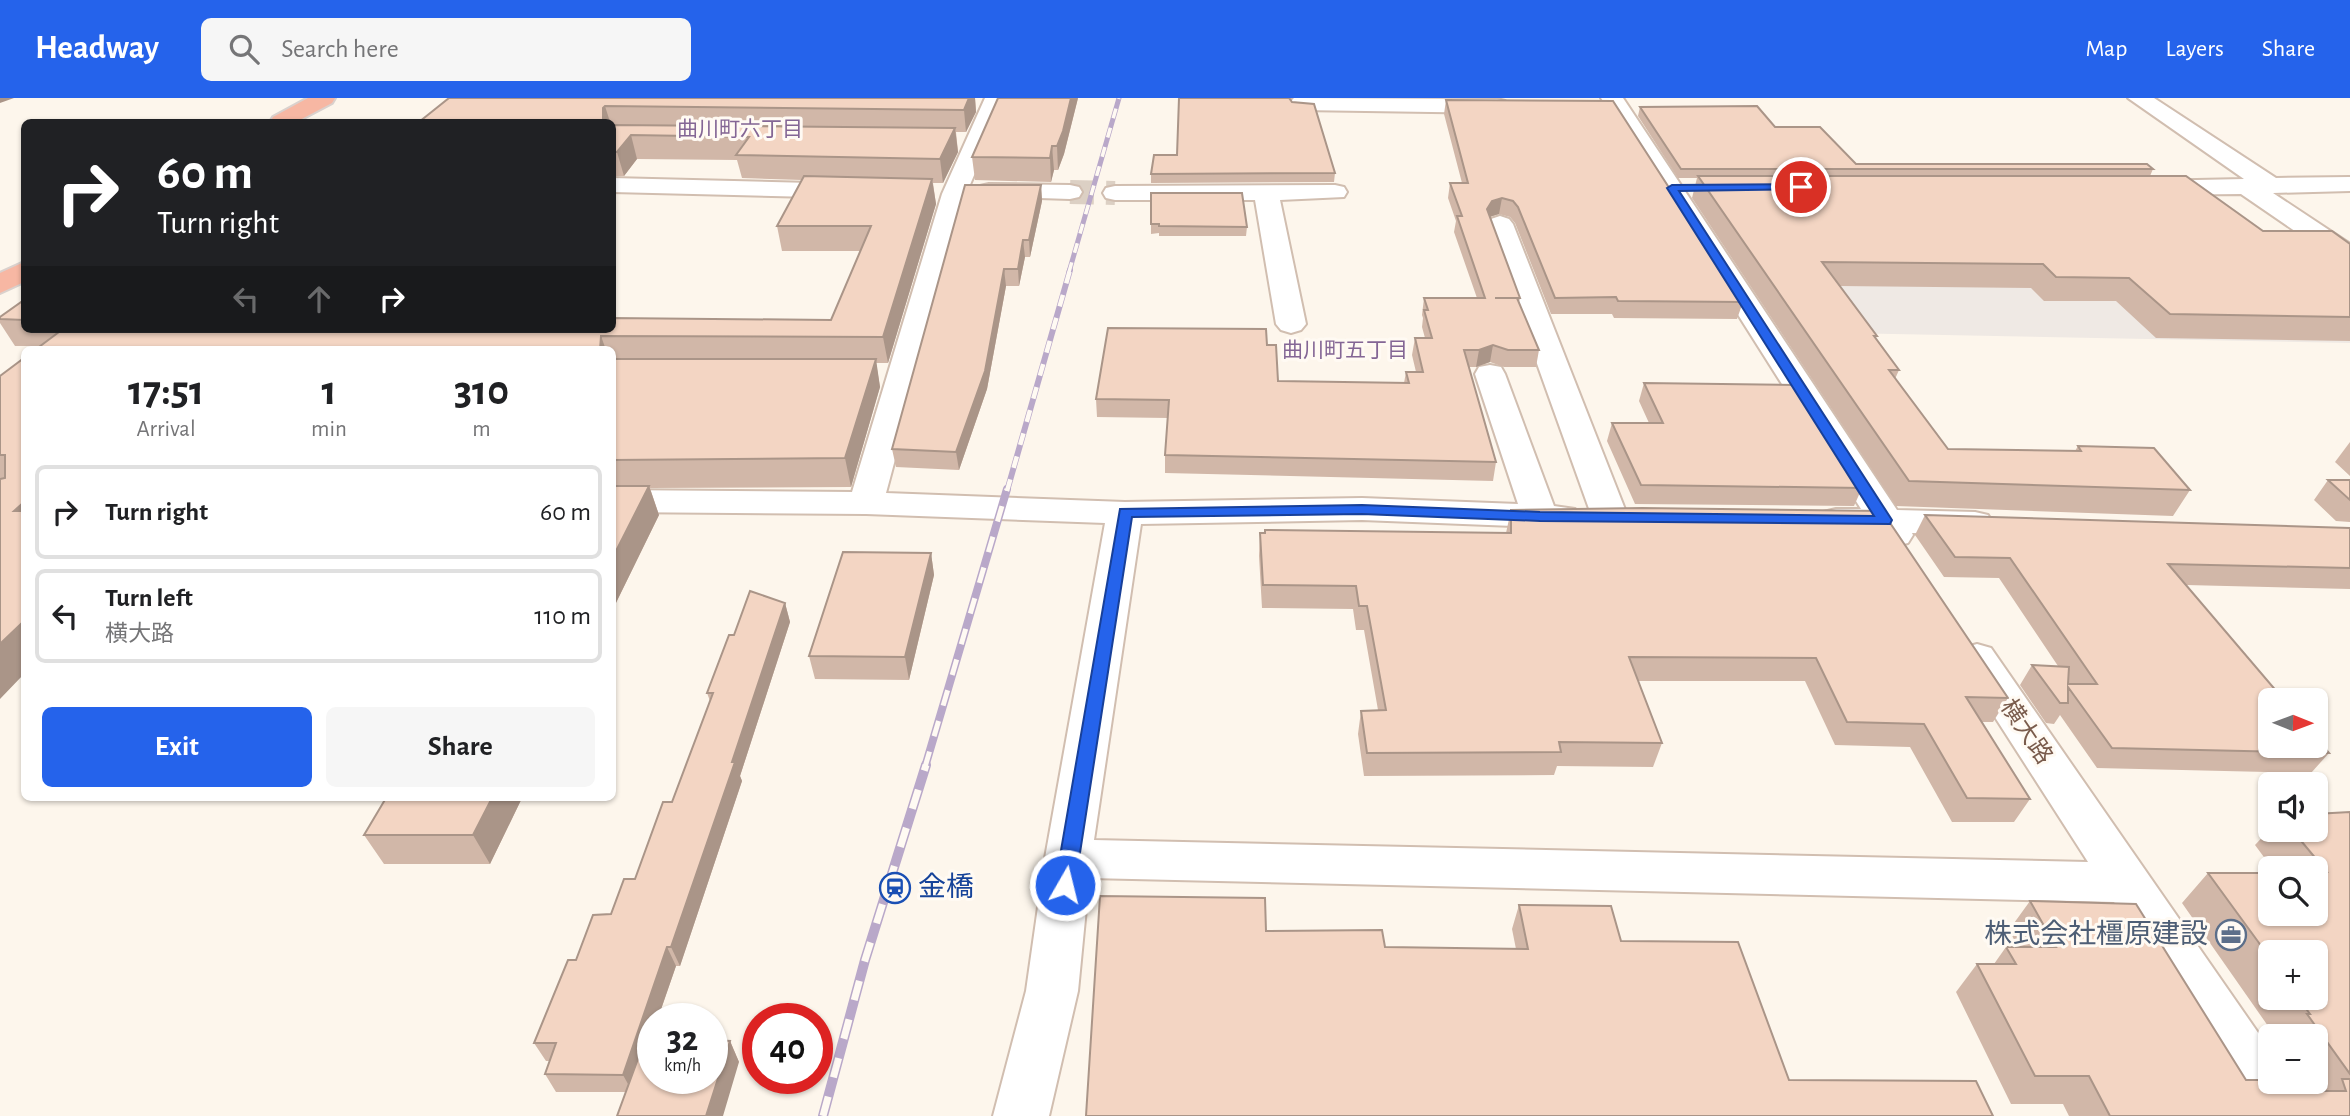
<!DOCTYPE html>
<html lang="en">
<head>
<meta charset="utf-8">
<style>
	:root { --surface:#fff; --page:#f6f6f6; --text:#202124; --muted:#757577; --line:#e0e0e0; --accent:#2563eb }
	body { margin:0; font-family:"Alegreya Sans","Noto Sans JP",sans-serif; background:var(--page); color:var(--text); height:100vh; display:flex; flex-direction:column; font-size:26px; white-space:nowrap }
	* { box-sizing:border-box; margin:0 }
	p { font-size:23px; color:var(--muted) }
	.icon { flex:none; width:38px; height:38px; fill:none; stroke:currentColor; stroke-width:2; stroke-linecap:round; stroke-linejoin:round }
	.map { position:relative; flex:1; overflow:hidden }
	.details { position:absolute; left:21px; top:248px; width:595px; height:455px; display:flex; flex-direction:column; background:var(--surface); border-radius:10px; box-shadow:0 2px 5px #0004 }
	.details>* { flex:none }
	.banner { position:absolute; left:21px; top:21px; width:595px; height:214px; border-radius:10px; box-shadow:0 2px 5px #0004; background:#202124; color:#fff; overflow:hidden }
	.needle { width:46px; rotate:91deg }
	.tools { position:absolute; left:2258px; top:590px; display:grid; gap:14px }
	.tools a { display:grid; place-items:center; width:70px; height:70px; border-radius:10px; background:var(--surface); box-shadow:0 2px 5px #0004; font-size:35px }
	.speed { position:absolute; left:637px; top:905px; display:flex; gap:14px; font-size:35px; font-weight:700; text-align:center }
	.speed>* { display:grid; place-content:center; width:91px; height:91px; border-radius:50%; background:var(--surface); box-shadow:0 2px 5px #0004; line-height:1 }
	.speed small { font-size:18px; font-weight:400 }
	.speed .limit { border:10px solid #d22; background:#fff; color:#111 }
	.pin { position:absolute; display:grid; place-items:center; width:60px; height:60px; color:#fff; margin:-30px; border:4px solid #fff; border-radius:50%; box-shadow:0 2px 7px #0007 }
	.me { position:absolute; width:77px; margin:-38px; rotate:8deg; stroke-linejoin:round; filter:drop-shadow(0 0 5px #0008) }
	.turn { display:flex; align-items:center; gap:24px; height:147px; padding:0 21px; font-size:32px }
	.turn .icon { width:91px; height:91px; stroke-width:2.5 }
	.turn b { display:block; font-size:49px; line-height:60px }
	.lanes { display:flex; align-items:center; height:66px; padding:0 21px; background:#0003; justify-content:center; gap:35px; direction:ltr }
	.lanes .off { opacity:.35 }
	.eta { display:flex; justify-content:space-evenly; align-items:center; height:119px; text-align:center }
	.eta b { font-size:42px; font-weight:700; line-height:49px }
	.cta { display:flex; gap:14px; margin-top:auto; padding:14px 21px }
	.cta a { flex:1; height:80px; border-radius:10px; background:var(--accent); color:#fff; font-size:28px; font-weight:700; line-height:80px; text-align:center }
	.cta a+a { background:var(--page); color:var(--text) }
	ul { padding:0; list-style:none }
	li { display:flex; align-items:center; gap:21px; height:94px; margin:0 14px 10px; padding:0 7px; border:4px solid var(--line); border-radius:10px }
	li div { flex:1 }
	li b { display:block; font-size:26px }
	li em { font-style:normal }
	header { display:flex; align-items:center; gap:42px; box-sizing:border-box; height:98px; padding:0 35px; background:var(--accent); color:#fff }
	header strong { font-size:33px }
	nav { display:flex; gap:38px; margin-inline-start:auto; font-size:24px }
	.search { width:490px; height:63px; background:var(--page); display:flex; align-items:center; gap:18px; box-sizing:border-box; padding:0 24px; border-radius:10px; color:var(--muted); font-size:26px }
	.map>svg:first-child { display:block }
	.industrial { fill:#efe9e4 }
	.lines { fill:none; stroke-linecap:round; stroke-linejoin:round }
	.minor-tunnel { stroke:#dcd0c4; stroke-width:24; stroke-dasharray:24 12; stroke-linecap:butt }
	.minor-casing { stroke:#d1beb0; stroke-width:4 }
	.highway-casing { stroke:#dad1cd; stroke-width:4 }
	.minor { fill:#fff; fill-rule:evenodd }
	.highway { fill:#f7b7a3; fill-rule:evenodd }
	.rail-far3-casing { stroke:#b9a8c9; stroke-width:5 }
	.rail-far2-casing { stroke:#b9a8c9; stroke-width:6 }
	.rail-far1-casing { stroke:#b9a8c9; stroke-width:8 }
	.rail-casing { stroke:#b9a8c9; stroke-width:10 }
	.rail-far3 { stroke:#fffaf3; stroke-width:3.5; stroke-dasharray:10; stroke-linecap:butt }
	.rail-far2 { stroke:#fffaf3; stroke-width:4.5; stroke-dasharray:12; stroke-linecap:butt }
	.rail-far1 { stroke:#fffaf3; stroke-width:5; stroke-dasharray:16; stroke-linecap:butt }
	.rail { stroke:#fffaf3; stroke-width:7; stroke-dasharray:20; stroke-linecap:butt }
	.wall { fill:#d1b7a8; fill-rule:evenodd }
	.shaded-wall { fill:#aa9588 }
	.building { fill:#f3d5c3; stroke:#aa9588; stroke-width:2 }
	.route { fill:#2563eb; stroke:#184099; stroke-width:2 }
	.labels { text-anchor:middle; dominant-baseline:central; stroke-width:6; stroke-linejoin:round; paint-order:stroke }
	.far-neighbourhood-label { font-size:21px; fill:#846695; stroke:#fffaf3 }
	.street-label { font-size:24px; fill:#7a5c4d; stroke:#fffaf3 }
	.near-transit-label { font-size:28px; fill:#164399; stroke:#fffaf3; text-anchor:start }
	.near-service-label { font-size:28px; fill:#4e5e75; stroke:#fffaf3; text-anchor:end }
</style>
</head>
<body>
<header>
<strong>Headway</strong>
<div class="search"><svg class="icon" aria-label="search" viewBox="0 0 24 24"><circle cx="10" cy="10" r="6"/><path d="M15 15l6 6"/></svg>Search here</div>
<nav><a>Map</a><a>Layers</a><a>Share</a></nav>
</header>
<div class="map">
<svg width="2350" height="1018" viewBox="0 0 2350 1018">
	<rect width="100%" height="100%" fill="#fdf6ec"/>
	<path class="industrial" d="M1733,148L2350,171V245L1790,234Z"/>
	<g class="lines">
		<path class="minor-tunnel" d="M1070,94L1115,95"/>
		<g class="minor-casing">
			<path id="minor" d="M985,0H1007L966,96L886,395L1125,404L1362,400L1518,406L1475,276L1479,269L1490,267L1501,269L1505,276L1554,408L1575,411L1580,419L1575,427L1562,430L1362,422L1141,426L1094,742L2088,764L1957,560L1963,550L1977,546L1991,550L2270,952V984H2292L2311,1018H2251L2114,804L1089,780L1078,893L1049,1018H993L1026,893L1045,760L1105,425L866,416L612,414V392L852,394L942,96Z
				M1294,0L1497,1L1505,3L1508,8L1505,13L1497,15L1300,12L1292,10L1289,5Z
				M1601,0H1623L1897,412L1975,414L1988,417L1993,425L1988,433L1975,436L1912,435L1913,437L1908,445L1895,448L1882,445L1875,434L1836,433L1823,430L1818,422L1823,414L1836,411H1861Z
				M2128,0H2154L2276,80L2350,79V93L2273,95L2350,146V166L2340,164L2241,96L2149,97L2140,95L2137,90L2140,85L2149,83L2244,81Z
				M612,80L851,86L860,88L863,93L860,98L851,100L612,94Z
				M989,86L1070,87L1079,89L1082,94L1079,99L1070,101L980,98L977,93L980,88Z
				M1335,87L1344,89L1347,94L1344,99L1280,102L1306,226L1301,232L1291,235L1281,232L1276,226L1255,102H1115L1106,100L1103,95L1106,90L1115,88Z
				M1500,118L1509,121L1513,126L1628,419L1623,427L1610,430L1597,427L1592,419L1487,126L1491,121Z"/>
		</g>
		<g class="highway-casing">
			<path id="highway" d="M308,0H335L332,5L296,24H270L273,19Z
				M24,164V184L0,195V175Z"/>
		</g>
		<use href="#minor" class="minor"/>
		<use href="#highway" class="highway"/>
		<g class="rail-far3-casing">
			<path id="rail-far3" d="M1069,174L1119,0"/>
		</g>
		<g class="rail-far2-casing">
			<path id="rail-far2" d="M1007,393L1070,172"/>
		</g>
		<g class="rail-far1-casing">
			<path id="rail-far1" d="M925,669L1007,391"/>
		</g>
		<g class="rail-casing">
			<path id="rail" d="M823,1018L865,862L926,667"/>
		</g>
		<use href="#rail-far3" class="rail-far3"/>
		<use href="#rail-far2" class="rail-far2"/>
		<use href="#rail-far1" class="rail-far1"/>
		<use href="#rail" class="rail"/>
	</g>
	<path class="wall" d="M449,0H975L976,14L966,34H956L958,54L943,85H933L936,106L888,265H876L880,289L851,389L650,390L659,417L612,513V252H35L40,248H15L0,225V219L24,202V231H612L831,222L860,153H782L777,128L802,82L742,80L737,62L637,61L624,78H612V24H419Z
		M1078,0L1064,56L1058,72H1054L1051,84L975,82L972,59Z
		M1179,0H1292L1291,2L1335,75L1334,84L1151,85V76L1177,57Z
		M1446,2L1743,204L1737,221L1614,220L1612,216H1551L1515,125L1510,119L1499,116L1490,119L1520,200L1519,204L1539,252L1536,269H1504L1490,264L1476,269H1469L1496,364L1493,383L1165,375V357L1168,320L1097,319L1096,301L1267,247L1278,283L1404,285L1406,274H1416L1412,257L1415,240H1425L1422,229L1423,220L1422,217L1424,200H1477L1454,134L1456,123L1448,100L1450,85H1462L1444,16Z
		M1640,9L1775,29L1856,66L2153,71L2150,78L2263,133L2350,146V243L2156,240L2116,203H2044L2031,190L1839,188L1877,238L1876,240L1899,272L1895,281L1948,351L2075,353L2078,348L2190,392L2173,418L1896,408L1692,100L1697,80H1678L1638,18Z
		M1041,87L1042,103L1030,159H1025L1019,188H1006L987,291L959,372L896,369L892,351Z
		M1151,95L1247,129L1246,138H1159V135L1151,136Z
		M24,260L0,601V278Z
		M1644,285L1862,390L1854,408L1635,406L1607,343L1612,325H1649L1639,303Z
		M2350,344V378L2335,364Z
		M2328,382H2350V424L2336,423L2314,402Z
		M1511,412L2008,600L1993,624H1982L2030,701L2014,724H1952L1910,649L1835,647L1805,583H1638L1662,645L1653,669L1557,668L1554,677L1364,678L1358,636L1361,613L1378,612L1364,532H1356L1353,511L1262,510L1259,458L1260,435H1506Z
		M1925,417L2350,430V491L2186,487L2329,655L2311,675L2097,670L2060,617L2054,626L2046,625L2020,587L2032,567L2058,568L1999,480L1944,479L1915,437Z
		M931,455L934,477L909,582L815,581L809,558Z
		M785,505L790,524L740,678L742,683L680,868H676L658,920H653L652,940L730,943L739,964L626,994H556L545,976L550,963H546L534,945L576,862L611,816L635,781L672,704L710,603L707,595L734,537Z
		M386,700H522L490,766H384L364,737Z
		M2350,714V1018H2069L2063,1006H2011L1956,894L1977,866H1994L2006,849H2018L2009,832L2030,803L2246,982L2283,993H2309L2303,984H2315V938H2275L2182,805L2208,775L2315,816V770H2272L2255,747L2270,731L2292,732ZM2270,854L2315,900H2270Z
		M1519,807L1621,843L1789,982L1086,1018L1266,833L1385,849L1516,851L1512,831Z"/>
	<path class="shaded-wall" d="M0,0H14L0,5Z
		M969,0H975L976,14L966,34L964,12Z
		M1071,0H1078L1064,56L1058,72L1057,48Z
		M605,8L610,24H603V10Z
		M955,30L958,54L943,85L940,61Z
		M631,37L637,61L624,78L617,54Z
		M1052,48L1054,72L1051,84L1050,60Z
		M932,81L936,106L888,265L883,239Z
		M1041,87L1042,103L1030,159L1029,142Z
		M1502,100L1499,116L1489,119L1487,111L1492,103Z
		M1023,142L1025,159L1019,188L1018,171Z
		M1004,171L1006,188L987,291L959,372L956,354Z
		M601,238L606,252H600Z
		M1493,247L1490,264L1476,269L1479,252Z
		M876,261L880,289L851,389L845,360Z
		M649,388L659,417L612,513V461Z
		M24,404V426L14,413Z
		M931,455L934,477L909,582L905,559Z
		M785,505L790,524L740,678L742,683L680,868L671,849Z
		M24,523V576L0,601V546Z
		M492,700H522L490,766L473,737Z
		M667,849L676,868L658,920H653V937L633,995L623,977Z
		M730,943L739,964L723,1018H706Z"/>
	<path class="building" d="M449,0H969L964,12L605,8L603,10V24H419Z
		M998,0H1071L1063,33L1057,48H1052L1050,60L972,59Z
		M1179,0H1289L1292,4L1314,6L1335,75L1151,76L1154,57H1177Z
		M1446,2L1613,3L1743,204L1618,203L1616,199L1555,200L1518,109L1513,103L1502,100L1492,103L1487,111L1520,200H1495H1517L1539,252H1508L1493,247L1479,252H1464L1496,364L1165,357L1169,302L1096,301L1108,230L1266,231L1267,247H1276L1278,283L1409,285L1406,274H1423L1415,240H1432L1424,212H1428L1424,200H1485L1457,118H1462L1450,85H1468Z
		M1757,8L1775,29H1820L1856,66H2147L2153,71H1681L1640,9Z
		M612,27L955,30L940,61L736,57L749,39L631,37L617,54H612Z
		M804,78L932,81L883,239L601,238L600,252H35L63,231H612V220L831,222L871,128H777Z
		M1698,78H2186L2263,133H2332L2350,146V219L2170,216L2129,180L2056,179L2043,166L1822,164L1877,238H1874L1899,272H1889L1948,351L2081,353L2078,348L2154,350L2190,392L1909,383Z
		M965,87H1041L1029,142H1023L1018,171H1004L985,273L956,354L892,351Z
		M1151,95H1242L1247,129L1159,128V126H1151Z
		M24,202V222L0,221V219Z
		M24,260V404L14,413H24V523L0,546V381L5,380V357H0V278Z
		M612,261H876L845,360L612,362Z
		M1644,285L1796,287L1862,390L1641,387L1612,325H1663Z
		M2328,382H2350V402Z
		M612,388H649L612,461Z
		M1642,410L1882,413L2008,600L1966,599L2030,701L1967,700L1924,626L1847,624L1816,560L1629,559L1662,645L1559,644L1561,654L1367,655L1361,613L1386,612L1367,508H1359L1356,488L1263,487L1260,435H1265V432L1511,435V412Z
		M1925,417L2350,430V470L2168,466L2284,602H2270V648H2315V639L2329,655L2112,650L2068,589V605H2060L2032,567L2069,569L2068,586H2097L2010,460L1955,459Z
		M843,454L931,455L905,559L809,558Z
		M750,493L785,505L732,664H735L671,849H667L623,977L545,976L556,945H534L568,862H576L593,817L611,816L624,781H635L663,704H672L713,595H707L729,537H734Z
		M386,700H492L473,737H364Z
		M2350,714V976L2307,916H2310L2298,900H2315V854H2270V860L2208,775H2270V816H2315V775L2327,774L2292,732H2315V716Z
		M1100,798L1265,800L1266,833L1382,832L1385,849L1528,851L1519,807L1611,808L1621,843L1738,844L1789,982L1976,983L1993,1018H1086Z
		M2030,803L2136,806L2246,982H2270V984H2275L2283,993H2346L2342,981H2350V1018H2110L2089,978H2035L1977,866H2016L2006,849H2056Z
		M646,939L653,940V980H712V942L730,943L706,1018H617Z"/>
	<path class="route" d="M1801,86L1807,89L1805,91L1679,93L1892,422L1890,426L1540,423L1362,416L1132,419L1075,787L1072,792L1065,795L1058,792L1055,787L1120,411L1362,407L1540,414L1874,418L1667,90L1672,87Z"/>
	<defs>
		<g id="station-ring" transform="scale(1.575)"><circle r="9.5" fill="#fffaf3" stroke="#1a4fb4" stroke-width="1.5"/><path d="M-3-6H3Q5-6 5-4V2Q5 4 3 4L4.5 6H3L1.5 4h-3L-3 6H-4.5L-3 4Q-5 4-5 2V-4Q-5-6-3-6ZM-3.5-4v3h7v-3ZM-3.5 1v1.5H-2V1ZM2 1v1.5H3.5V1Z" fill="#1a4fb4"/></g>
		<g id="office-ring" transform="scale(1.575)"><circle r="9.5" fill="#fffaf3" stroke="#5c6f8a" stroke-width="1.5"/><path d="M-6-3h4V-5.5h4V-3h4V5H-6ZM-1-4.5V-3h2v-1.5ZM-6 0V1H6V0Z" fill="#5c6f8a"/></g>
	</defs>
	<g fill-rule="evenodd">
		<use href="#station-ring" x="895" y="790"/>
		<use href="#office-ring" x="2231" y="837"/>
	</g>
	<g class="labels">
		<g class="far-neighbourhood-label">
			<text x="740" y="31">曲川町六丁目</text>
			<text x="1345" y="252">曲川町五丁目</text>
		</g>
		<g class="street-label">
			<text transform="translate(2026 634) rotate(56)">横大路</text>
		</g>
		<g class="near-transit-label">
			<text x="918" y="790">金橋</text>
		</g>
		<g class="near-service-label">
			<text x="2208" y="837">株式会社橿原建設</text>
		</g>
	</g>
</svg>
<div class="tools">
<a><svg class="needle" viewBox="-14 -14 28 28"><path d="M0-13l5 13h-10z" fill="#e53935"/><path d="M0 13l5-13h-10z" fill="#757577"/></svg></a>
<a><svg class="icon" aria-label="sound" viewBox="0 0 24 24"><path d="M4 9h4l5-4v14l-5-4H4zM17 9q2 3 0 6"/></svg></a>
<a><svg class="icon" aria-label="search" viewBox="0 0 24 24"><circle cx="10" cy="10" r="6"/><path d="M15 15l6 6"/></svg></a>
<a>+</a>
<a>−</a>
</div>
<div class="speed"><div>32<small>km/h</small></div><div class="limit">40</div></div>
<div class="pin" style="left:1801px;top:89px;background:#d93025"><svg class="icon" aria-label="arrive" viewBox="0 0 24 24"><path d="M6 21V4h12l-3 4 3 4H6"/></svg></div>
<svg class="me" style="left:1065px;top:787px" viewBox="-20 -20 40 40"><circle r="17" fill="#2563eb" stroke="#fff" stroke-width="3"/><path d="M0-11L8 9 0 5-8 9z" fill="#fff"/></svg>
<div class="banner">
<div class="turn"><svg class="icon" aria-label="right" viewBox="0 0 24 24"><path d="M7 20v-9h11M14 6l5 5-5 5"/></svg><div><b>60 m</b>Turn right</div></div>
<div class="lanes"><svg class="icon off" aria-label="left" viewBox="0 0 24 24"><path d="M17 20v-9H6M10 6l-5 5 5 5"/></svg><svg class="icon off" aria-label="ahead" viewBox="0 0 24 24"><path d="M12 20V5M6 11l6-6 6 6"/></svg><svg class="icon" aria-label="right" viewBox="0 0 24 24"><path d="M7 20v-9h11M14 6l5 5-5 5"/></svg></div>
</div>
<section class="details">
<div class="eta">
<div><b>17:51</b><p>Arrival</p></div>
<div><b>1</b><p>min</p></div>
<div><b>310</b><p>m</p></div>
</div>
<ul>
<li><svg class="icon" aria-label="right" viewBox="0 0 24 24"><path d="M7 20v-9h11M14 6l5 5-5 5"/></svg><div><b>Turn right</b></div><em>60 m</em></li>
<li><svg class="icon" aria-label="left" viewBox="0 0 24 24"><path d="M17 20v-9H6M10 6l-5 5 5 5"/></svg><div><b>Turn left</b><p>横大路</p></div><em>110 m</em></li>
</ul>
<div class="cta"><a>Exit</a><a>Share</a></div>
</section>
</div>
</body>
</html>
